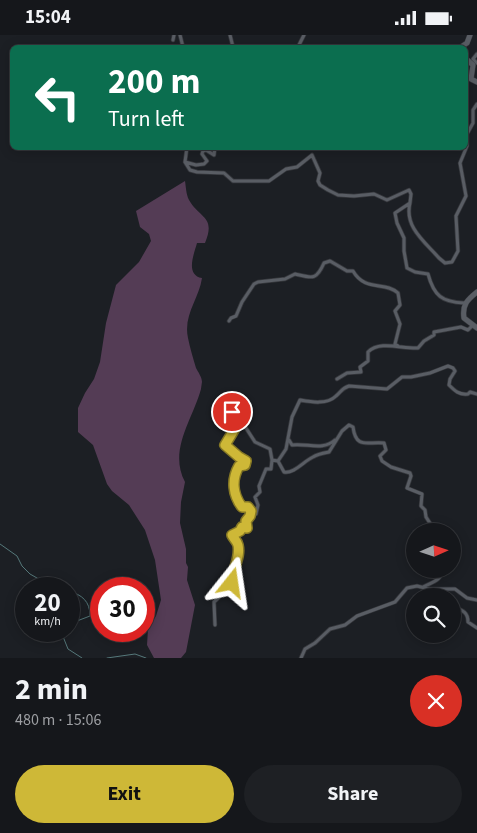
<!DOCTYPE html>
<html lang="en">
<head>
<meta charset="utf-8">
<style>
	:root { --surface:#15171b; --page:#1e2024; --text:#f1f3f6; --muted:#9d9fa3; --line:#34363a; --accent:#ceb837 }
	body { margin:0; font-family:"Source Sans 3",sans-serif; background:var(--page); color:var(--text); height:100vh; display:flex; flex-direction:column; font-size:19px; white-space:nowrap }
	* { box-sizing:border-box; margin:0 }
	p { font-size:16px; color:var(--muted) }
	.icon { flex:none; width:28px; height:28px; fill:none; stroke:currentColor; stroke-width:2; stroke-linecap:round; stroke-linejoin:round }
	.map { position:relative; height:623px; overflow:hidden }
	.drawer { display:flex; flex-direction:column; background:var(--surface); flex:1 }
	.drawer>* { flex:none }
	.banner { position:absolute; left:10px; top:10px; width:458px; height:105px; border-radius:8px; box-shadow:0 2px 12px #0003,0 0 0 1px var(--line); background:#0b6e4f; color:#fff; overflow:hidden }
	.needle { width:32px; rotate:87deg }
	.fabs { position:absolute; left:406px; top:488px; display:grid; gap:10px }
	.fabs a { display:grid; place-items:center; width:55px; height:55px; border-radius:50%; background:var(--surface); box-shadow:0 2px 12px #0003,0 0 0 1px var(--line); font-size:25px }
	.speed { position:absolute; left:15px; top:542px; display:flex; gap:10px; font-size:25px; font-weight:700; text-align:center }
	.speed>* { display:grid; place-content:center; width:65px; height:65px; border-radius:50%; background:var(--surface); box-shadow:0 2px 12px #0003,0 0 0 1px var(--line); line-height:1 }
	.speed small { font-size:12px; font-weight:400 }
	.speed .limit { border:8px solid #d22; background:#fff; color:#111 }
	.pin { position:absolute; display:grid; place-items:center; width:42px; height:42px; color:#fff; margin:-21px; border:2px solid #fff; border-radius:50%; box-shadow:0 1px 5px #0007 }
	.me { position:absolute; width:55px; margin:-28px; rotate:15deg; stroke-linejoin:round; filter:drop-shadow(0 0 4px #0008) }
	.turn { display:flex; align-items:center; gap:18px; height:105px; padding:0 15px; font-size:22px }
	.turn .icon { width:65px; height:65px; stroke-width:2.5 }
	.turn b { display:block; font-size:35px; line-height:42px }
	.round { display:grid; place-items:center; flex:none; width:52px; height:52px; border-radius:26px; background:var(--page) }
	.head { display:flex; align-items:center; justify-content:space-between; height:85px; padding:0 15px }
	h1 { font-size:30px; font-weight:700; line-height:38px }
	.action { display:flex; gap:10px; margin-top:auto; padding:10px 15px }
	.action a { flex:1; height:58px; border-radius:30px; background:var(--accent); color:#111; font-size:20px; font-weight:700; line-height:58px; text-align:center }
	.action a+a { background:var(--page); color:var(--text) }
	.status { display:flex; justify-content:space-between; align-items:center; height:35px; padding:0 25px; background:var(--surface); direction:ltr }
	.status svg { height:14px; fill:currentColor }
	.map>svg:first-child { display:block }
	.forest { fill:#543c55 }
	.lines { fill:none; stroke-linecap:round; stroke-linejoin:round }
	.stream { stroke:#55787a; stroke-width:1 }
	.minor-casing { stroke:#37393e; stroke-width:4.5 }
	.secondary-casing { stroke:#37393e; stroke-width:6 }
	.minor { stroke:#595d64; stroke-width:3 }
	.secondary { stroke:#595d64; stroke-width:5 }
	.route-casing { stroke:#867824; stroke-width:12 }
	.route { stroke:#ceb837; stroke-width:9 }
</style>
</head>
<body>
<div class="status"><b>15:04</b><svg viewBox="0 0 49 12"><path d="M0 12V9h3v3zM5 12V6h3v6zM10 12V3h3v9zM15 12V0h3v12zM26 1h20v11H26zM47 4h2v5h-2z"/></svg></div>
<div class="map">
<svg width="477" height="623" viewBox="0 0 477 623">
	<rect width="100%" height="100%" fill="#1c1f24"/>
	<path class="forest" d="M185,146C186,152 186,159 189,165C200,184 216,181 205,208H197C194,219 185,240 202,243C199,264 183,280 188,303C190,313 193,323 196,333C198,337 202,342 202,347C202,347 201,354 201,354C193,384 168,415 185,447L181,467L180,488L186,514V528L188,532L187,545L195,570L186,617L181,623H154L147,610L148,594L156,581L161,565L155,525L145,495L129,470L112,456L107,449L93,410L78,397V373L85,358L94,344L100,327L106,288L116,250L139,227L151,206L149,199L140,192L136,176Z"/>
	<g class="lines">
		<path class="stream" d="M0,509L17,521L22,531L30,539L44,547L63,554
			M69,556C82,560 90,566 90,581L69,589
			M63,596L62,599L68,614L82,623
			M107,623L135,619L146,623"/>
		<g class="minor-casing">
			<path id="minor" d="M180,0L183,12
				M230,0L233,12
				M173,5L174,0
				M298,12L304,0
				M477,19L473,24L477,28
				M187,112L185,127L190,135L197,137L224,138L233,146H269L286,134L297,132L312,120L320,138L318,146L320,150L328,155L338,160L354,161L374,159L387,165L409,155L411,159L410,168L395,178L397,188L404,203V216L407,233L415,237L428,239C434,261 442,267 464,268
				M185,127L196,130L204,129L207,126L202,119L203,116L206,115L214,120L215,112
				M410,168C404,192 425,207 439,223L445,228L452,227L458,216L456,181L466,161L460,128L467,111V99L473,88V75L477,69
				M229,286L231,283L236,281L242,267L254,249L258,247L285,244L295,239C312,243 316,246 324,228L330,226L347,236H353C365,257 385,246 398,258L400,270L395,276L400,289L395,309L398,311
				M337,344L347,338L361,337L360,332L368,326V317C380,305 402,314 418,313L424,306L434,300V297L461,292L468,295L473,290
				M289,405L292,410C307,408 323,416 335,405
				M272,425L278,426L286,414L292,382L300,365C311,367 327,370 336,361C341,357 342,353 349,351L387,354L402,342H411L430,338L448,331L453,333L455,336L450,344L449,350C455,356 459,360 468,359L470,357L477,359
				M278,426L284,437C294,439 304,426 313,422C318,419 324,418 329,417L342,396L349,390L353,392C356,415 368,406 384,408L386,415L380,421L382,426L391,432L410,438L411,441L407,453L422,459L421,471L425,475L426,482L435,496
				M423,552C432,547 442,546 442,534
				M430,554L432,557L446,561
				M452,571C461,575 468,576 468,587L477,593
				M215,590L214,567C221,561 225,555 231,548C232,536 244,517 237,506C235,504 233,502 232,500L240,496L242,492L247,493L248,491L245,488L247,483L256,479L258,470L255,462L260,457L259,451L266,434H271L272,425L270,414L255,407L235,376L233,377L237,390L225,410L239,423L246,425L245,430L239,431C231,445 233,460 242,472L248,473L251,476L250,481
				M301,623L305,614L315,608L330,594L345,590L357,581L395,567L407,553L417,551L429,554H455L467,563L477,565"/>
		</g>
		<g class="secondary-casing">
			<path id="secondary" d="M461,12L467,8L470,0
				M465,23L473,30L471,44L477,47
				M477,257C467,265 462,270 464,283L477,293"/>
		</g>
		<use href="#minor" class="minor"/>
		<use href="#secondary" class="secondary"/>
	</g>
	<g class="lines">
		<g class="route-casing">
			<path id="route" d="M232,548C232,534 241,523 238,510C237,506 234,504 232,500L240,496L242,492L247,493L246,486L250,481L251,476L248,472H242C233,460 231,445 239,431L245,430L246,426L239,422L225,410L237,390L232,377"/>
		</g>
		<use href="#route" class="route"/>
	</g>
</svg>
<div class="fabs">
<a><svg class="needle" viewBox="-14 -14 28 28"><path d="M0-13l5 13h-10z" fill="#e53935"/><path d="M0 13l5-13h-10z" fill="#9d9fa3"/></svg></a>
<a><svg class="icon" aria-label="search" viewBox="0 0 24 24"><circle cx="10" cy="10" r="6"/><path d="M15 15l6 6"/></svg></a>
</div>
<div class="speed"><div>20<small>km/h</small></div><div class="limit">30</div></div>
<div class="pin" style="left:232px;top:377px;background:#d93025"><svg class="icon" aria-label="arrive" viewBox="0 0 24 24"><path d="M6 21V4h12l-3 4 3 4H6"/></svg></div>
<svg class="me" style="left:232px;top:548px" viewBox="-20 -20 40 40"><path d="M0-17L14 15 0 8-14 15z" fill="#ceb837" stroke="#fff" stroke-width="4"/></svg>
<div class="banner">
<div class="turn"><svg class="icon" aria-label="left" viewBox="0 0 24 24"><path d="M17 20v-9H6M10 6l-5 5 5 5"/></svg><div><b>200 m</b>Turn left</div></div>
</div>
</div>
<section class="drawer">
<div class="head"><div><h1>2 min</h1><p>480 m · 15:06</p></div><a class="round" style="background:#d93025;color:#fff"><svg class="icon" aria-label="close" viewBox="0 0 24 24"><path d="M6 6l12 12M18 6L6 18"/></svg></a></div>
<div class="action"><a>Exit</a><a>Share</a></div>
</section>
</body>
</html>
